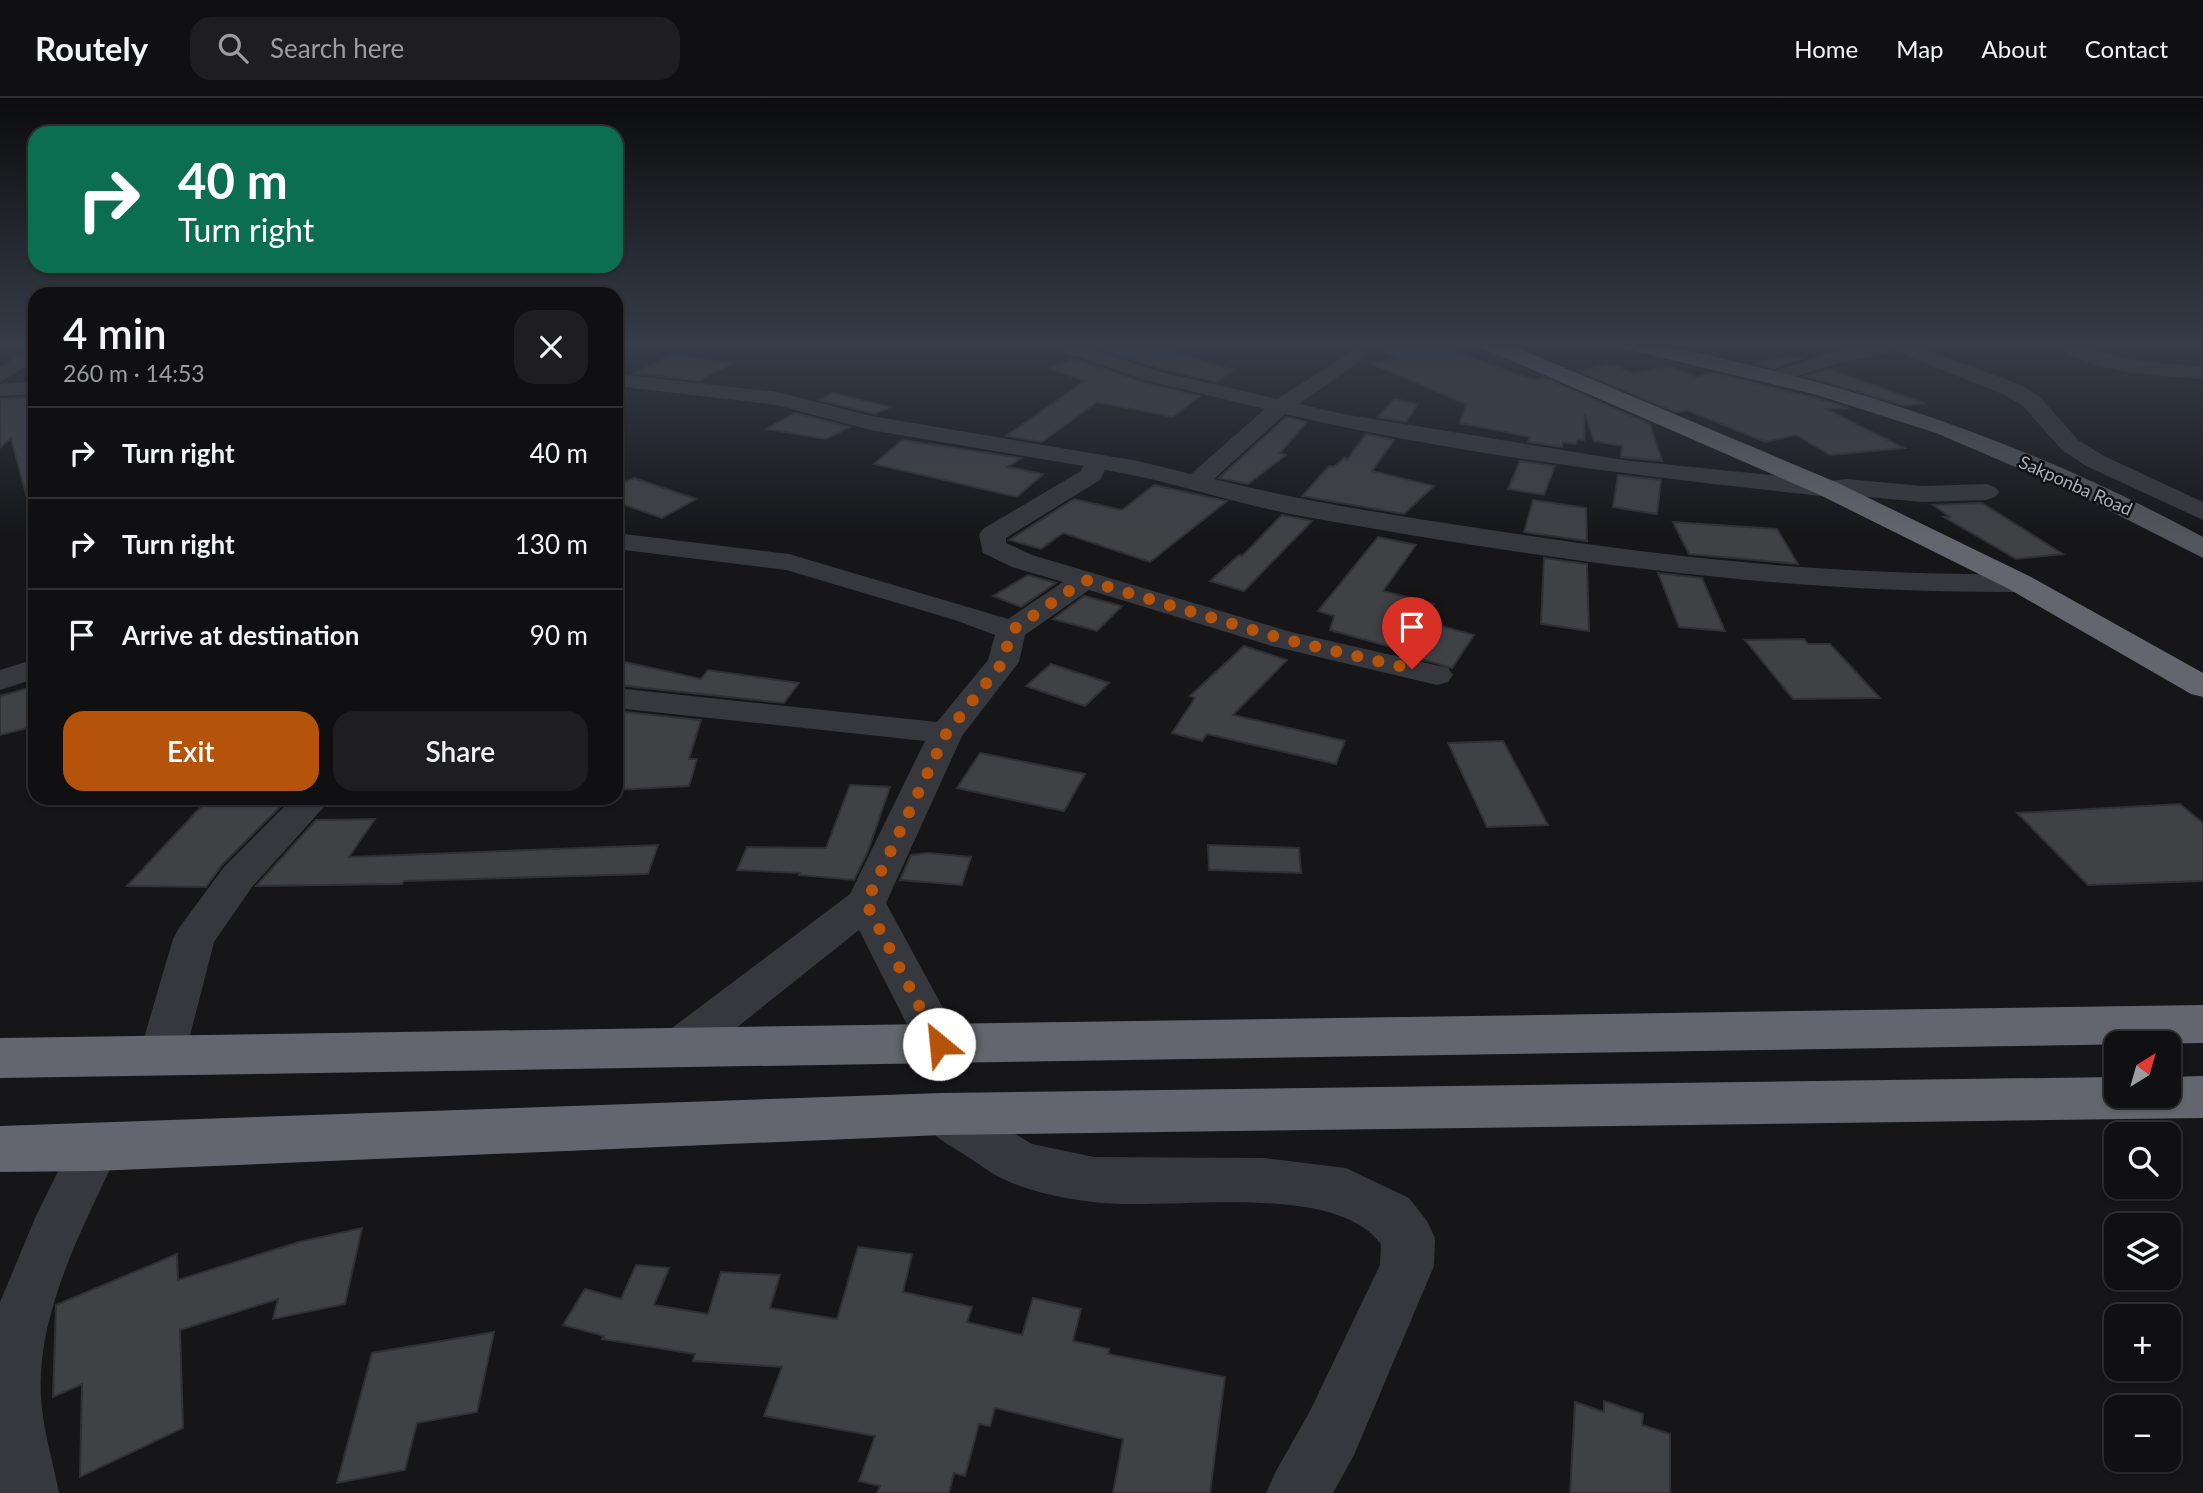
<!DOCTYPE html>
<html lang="en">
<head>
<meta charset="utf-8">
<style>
	:root { --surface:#101012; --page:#1e1e20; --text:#f1f3f6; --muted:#9c9d9f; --line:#303032; --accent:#b45309 }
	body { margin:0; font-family:Lato,sans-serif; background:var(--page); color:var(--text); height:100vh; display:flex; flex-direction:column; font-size:26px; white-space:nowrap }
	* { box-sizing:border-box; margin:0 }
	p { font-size:23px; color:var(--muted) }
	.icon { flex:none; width:38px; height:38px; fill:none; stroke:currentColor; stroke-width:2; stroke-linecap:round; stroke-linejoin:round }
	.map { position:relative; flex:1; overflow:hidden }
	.side { position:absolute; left:28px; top:189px; width:595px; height:518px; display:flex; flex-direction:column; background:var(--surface); border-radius:21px; box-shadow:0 2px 5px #0004,0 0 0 2px var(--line) }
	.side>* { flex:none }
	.hud { position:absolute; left:28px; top:28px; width:595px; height:147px; border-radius:21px; box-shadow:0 2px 5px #0004,0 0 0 2px var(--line); background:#0b6e4f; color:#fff; overflow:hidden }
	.needle { width:46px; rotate:37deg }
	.tools { position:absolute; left:2104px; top:933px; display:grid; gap:14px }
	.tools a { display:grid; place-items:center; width:77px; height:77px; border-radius:14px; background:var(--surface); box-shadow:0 2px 5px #0004,0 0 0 2px var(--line); font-size:35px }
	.pin { position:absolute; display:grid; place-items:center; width:60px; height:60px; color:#fff; margin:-72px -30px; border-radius:50% 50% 50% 0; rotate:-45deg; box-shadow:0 0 7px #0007 }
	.pin .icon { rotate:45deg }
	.me { position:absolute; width:77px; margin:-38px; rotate:332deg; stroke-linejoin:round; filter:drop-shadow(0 0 5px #0008) }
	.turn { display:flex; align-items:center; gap:24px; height:147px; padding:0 35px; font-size:32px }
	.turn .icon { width:91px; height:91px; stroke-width:2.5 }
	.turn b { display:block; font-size:49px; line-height:60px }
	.round { display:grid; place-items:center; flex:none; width:74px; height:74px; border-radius:21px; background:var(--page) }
	.overview { display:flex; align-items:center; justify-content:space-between; height:119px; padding:0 35px }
	h1 { font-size:42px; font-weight:600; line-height:52px }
	.primary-button { display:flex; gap:14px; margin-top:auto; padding:14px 35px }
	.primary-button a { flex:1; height:80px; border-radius:21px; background:var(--accent); color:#fff; font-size:28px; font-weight:600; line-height:80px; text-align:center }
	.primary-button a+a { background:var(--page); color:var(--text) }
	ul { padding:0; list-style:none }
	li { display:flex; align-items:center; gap:21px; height:91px; padding:0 35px; border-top:2px solid var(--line) }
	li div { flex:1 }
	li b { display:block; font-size:26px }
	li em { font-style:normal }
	header { display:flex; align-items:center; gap:42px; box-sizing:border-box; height:98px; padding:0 35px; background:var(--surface); border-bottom:2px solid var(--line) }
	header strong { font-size:33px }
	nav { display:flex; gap:38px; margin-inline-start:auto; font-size:24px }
	.search { width:490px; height:63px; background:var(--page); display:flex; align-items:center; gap:18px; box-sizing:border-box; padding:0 24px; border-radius:21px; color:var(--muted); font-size:26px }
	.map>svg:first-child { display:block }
	.building { fill:#404145; stroke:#303034; stroke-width:2 }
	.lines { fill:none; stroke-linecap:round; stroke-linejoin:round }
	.minor { fill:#37383d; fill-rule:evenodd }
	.major { fill:#53555c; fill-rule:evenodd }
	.highway { fill:#63666e; fill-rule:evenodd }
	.route { stroke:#b45309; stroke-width:12; stroke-dasharray:0 21.6 }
	.labels { text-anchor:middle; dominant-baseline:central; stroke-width:5; stroke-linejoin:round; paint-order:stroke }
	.far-street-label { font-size:18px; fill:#a8adb8; stroke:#111113 }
</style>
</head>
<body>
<header>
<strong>Routely</strong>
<div class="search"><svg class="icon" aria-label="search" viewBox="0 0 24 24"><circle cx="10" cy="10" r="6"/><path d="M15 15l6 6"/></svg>Search here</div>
<nav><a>Home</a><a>Map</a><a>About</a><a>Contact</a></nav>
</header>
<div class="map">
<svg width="2203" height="1395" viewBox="0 0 2203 1395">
	<rect width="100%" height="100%" fill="#161618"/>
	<path class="building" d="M1119,244H1146L1233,272L1217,284L1158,270L1100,251Z
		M1359,244H1428L1534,282L1545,280L1650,326L1662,363L1621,359L1622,348L1594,343L1585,316L1584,342L1578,341L1576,346L1563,344L1562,349L1528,344L1530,339L1460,325L1466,306L1372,266L1396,260Z
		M674,256L732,265L699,283L635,275Z
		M1791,258L1802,261L1774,270L1755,266Z
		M1074,261L1143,284L1200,298L1173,319L1097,304L1042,344L1006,338L1085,283L1048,270Z
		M1611,266L1632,275L1670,268L1696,279L1714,275L1816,300L1849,310L1826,311L1904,350L1830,357L1796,337L1765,344L1687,312L1675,314L1578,273Z
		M1829,271L1924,305V306L1902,307L1805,278Z
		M833,295L890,309L875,316L819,302Z
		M35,299V399L27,400L11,340L0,350V301Z
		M1394,301L1418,306L1406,324L1378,319Z
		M795,315L850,329L826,341L766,331Z
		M1286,319L1307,324L1280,355L1286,357L1248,386L1219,380Z
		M1366,336L1394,342L1372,373L1434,388L1404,416L1302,398L1329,368L1334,369L1345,359L1347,362Z
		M902,342L1021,360L1008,369L1043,376L1017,399L874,366Z
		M1520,363L1555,368L1544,397L1508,391Z
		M1618,377L1661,382L1657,416L1613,409Z
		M634,380L696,401L662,420L616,404V388Z
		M1154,387L1227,403L1150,464L1063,435L1041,451L1009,442L1074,401L1122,412Z
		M1533,402L1586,410L1587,443L1524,434Z
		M1982,405L2063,456L2016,461L1944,419H1950L1933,407Z
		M1282,417L1312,423L1244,493L1210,483L1239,457L1242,458Z
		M1673,424L1777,431L1798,466L1689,456Z
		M1378,439L1416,447L1383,493L1434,506L1423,523L1474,537L1452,570L1417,560L1420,557L1330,532L1334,518L1318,513Z
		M1544,460L1587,466L1589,533L1541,526Z
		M1658,475L1702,480L1725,533L1679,529Z
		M1028,477L1056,485L1021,509L993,498Z
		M1084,498L1122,508L1097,533L1053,521Z
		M1804,541L1808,546H1830L1880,600L1793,601L1745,542Z
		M1244,548L1287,562L1233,617L1345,643L1336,666L1207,636L1202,643L1172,635L1195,600L1190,598Z
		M616,562L701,581L708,572L799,585L784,605L616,587Z
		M1051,566L1109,585L1085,608L1026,588Z
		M35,588V628L0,637V598Z
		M616,613L701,622L689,661H697L689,688L616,692Z
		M1503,643L1548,727L1487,729L1448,645Z
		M980,655L1085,676L1064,713L957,690Z
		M850,687L890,689L868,753L854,782L799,777L800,775L737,772L747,749L826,750Z
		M209,700H289L222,767L206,789L127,788Z
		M2180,706L2203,725V783L2088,787L2017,715Z
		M375,721L349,759L658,747L648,776L404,783L402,786L256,788L316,722Z
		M1208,747L1299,750L1301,775L1209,772Z
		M928,755L971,759L962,787L900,782L911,757Z
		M362,1130L345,1206L273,1221L278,1201L180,1232L183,1330L80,1379L82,1286L53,1299L56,1207L177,1156L178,1182L299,1144Z
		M858,1149L912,1156L903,1194L972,1209L967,1224L1022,1237L1033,1200L1081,1211L1073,1243L1109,1251L1108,1256L1225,1279L1210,1395H1113L1123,1341L995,1310L990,1328L979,1326L965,1378L954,1375L949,1395H877L880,1388L859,1383L875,1338L764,1318L782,1269L693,1263L695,1256L602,1241L604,1238L563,1227L585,1191L621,1201L636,1167L669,1170L654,1207L708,1216L721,1174L780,1177L770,1210L837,1221Z
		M494,1234L477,1314L417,1325L405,1372L337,1385L372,1255Z
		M1604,1303L1643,1316L1642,1327L1670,1336V1395H1570L1575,1304L1604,1314Z"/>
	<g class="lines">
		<path class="minor" d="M1043,244H1072L1157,273L1277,301L1356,251L1363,253L1366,257L1363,261L1299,306L1343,316L1623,362L1829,383L1846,381L1923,388L1986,386L1995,389L1999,394L1995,399L1986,402L1923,404L1846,397L1829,399C1647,379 1464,358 1285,316L1214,381C1306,404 1398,418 1491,432C1670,460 1839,478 2020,476L2030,479L2034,485L2030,491L2020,494C1779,496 1543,461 1306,419C1238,407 1173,383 1105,372L1100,382L1006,440V445L1032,457L1291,534L1448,570L1453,577L1448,584L1437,587L1272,548L1089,492L1025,537L1019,564L962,638L886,805L962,945L955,958L939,963L923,958L859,832L696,962L680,967L664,962L657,949L664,936L850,796L925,643L616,610V590L937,624L988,562L995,537L955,522L786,472L616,451V435L789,456L1008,521L1063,484L1012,469L983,455L979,437L983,431L1081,373L1083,368L871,332L776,307L616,288V276L777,294L871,318L1138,363L1191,376L1265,311L1144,282L1046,248Z
			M1881,244H1918L1915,248L2021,287L2039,298L2078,342L2104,358L2203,404V422L2086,368L2062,352L2023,308L2005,297L1894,253L1836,266L1771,286L1761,280L1764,276L1824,257Z
			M2056,244C2085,244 2094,254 2120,259C2147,265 2175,266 2203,269V281C2166,278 2081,276 2056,244Z
			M35,248V263L0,284V269Z
			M35,284V296L0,298V286Z
			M35,561V581L0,592V572Z
			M293,700H332L252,789L214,844L185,957L178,970L162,976L146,970L139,957L173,841L179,830L224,769Z
			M942,996L959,1002L1032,1046L1094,1059L1264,1060L1346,1070L1409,1100L1427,1123L1435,1140L1434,1168L1354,1357L1333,1395H1266L1276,1373L1310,1313L1380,1167L1381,1146C1332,1081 1168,1114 1093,1104C1066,1101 1031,1094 1005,1082C991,1076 978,1065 965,1057C946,1045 928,1036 918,1016L925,1002Z
			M95,1028L113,1035L120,1050C85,1126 36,1213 41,1300C43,1332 53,1363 59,1395H0V1204L36,1118L77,1035Z"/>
		<path class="major" d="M1611,244C1663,244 1712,258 1762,270C1917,307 2063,363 2203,439V460L2067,391L1936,335L1817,297L1614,248Z"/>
		<path class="highway" d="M1475,244H1503L1838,385L2031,479L2203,575V599L2191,596L2009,491L1820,397L1478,248Z
			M2203,907V945L0,980V940Z
			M2203,978V1020L942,1037L95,1073L0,1074V1028L942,995L2116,979V998H2168V979Z"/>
	</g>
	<linearGradient id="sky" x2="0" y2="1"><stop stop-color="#0c0c0d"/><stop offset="0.56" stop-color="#363c48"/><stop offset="1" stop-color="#363c48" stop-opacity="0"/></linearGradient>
	<rect width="2203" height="439" fill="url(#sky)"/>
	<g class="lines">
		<path class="route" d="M939,946L866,805L946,636L1003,564L1011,533L1085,482L1283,541L1412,571"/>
	</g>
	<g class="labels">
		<g class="far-street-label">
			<text transform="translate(2076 387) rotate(24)">Sakponba Road</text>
		</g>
	</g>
</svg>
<div class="tools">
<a><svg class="needle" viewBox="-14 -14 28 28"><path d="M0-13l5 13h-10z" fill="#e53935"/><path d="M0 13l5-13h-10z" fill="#9c9d9f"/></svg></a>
<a><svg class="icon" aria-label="search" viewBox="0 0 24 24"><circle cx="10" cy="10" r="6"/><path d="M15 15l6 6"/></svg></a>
<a><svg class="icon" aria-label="layers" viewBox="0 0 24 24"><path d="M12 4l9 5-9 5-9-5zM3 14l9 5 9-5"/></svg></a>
<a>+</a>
<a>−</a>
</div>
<div class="pin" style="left:1412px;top:571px;background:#d93025"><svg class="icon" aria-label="arrive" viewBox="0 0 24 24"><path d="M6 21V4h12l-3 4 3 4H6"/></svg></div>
<svg class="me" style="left:939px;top:946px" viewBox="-20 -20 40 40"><circle r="19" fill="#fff"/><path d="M0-13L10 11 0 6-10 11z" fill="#b45309"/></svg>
<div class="hud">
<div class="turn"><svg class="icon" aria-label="right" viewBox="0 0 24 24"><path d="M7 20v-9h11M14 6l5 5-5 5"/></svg><div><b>40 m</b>Turn right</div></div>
</div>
<section class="side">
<div class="overview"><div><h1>4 min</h1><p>260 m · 14:53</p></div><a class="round"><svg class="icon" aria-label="close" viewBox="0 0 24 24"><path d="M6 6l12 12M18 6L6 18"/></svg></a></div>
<ul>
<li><svg class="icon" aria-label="right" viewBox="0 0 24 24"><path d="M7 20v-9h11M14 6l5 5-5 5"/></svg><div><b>Turn right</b></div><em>40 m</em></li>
<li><svg class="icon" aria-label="right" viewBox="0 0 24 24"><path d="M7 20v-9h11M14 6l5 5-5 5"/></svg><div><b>Turn right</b></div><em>130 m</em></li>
<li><svg class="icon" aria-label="arrive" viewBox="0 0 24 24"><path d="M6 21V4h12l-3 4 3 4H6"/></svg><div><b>Arrive at destination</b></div><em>90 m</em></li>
</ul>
<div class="primary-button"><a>Exit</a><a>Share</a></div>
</section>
</div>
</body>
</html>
